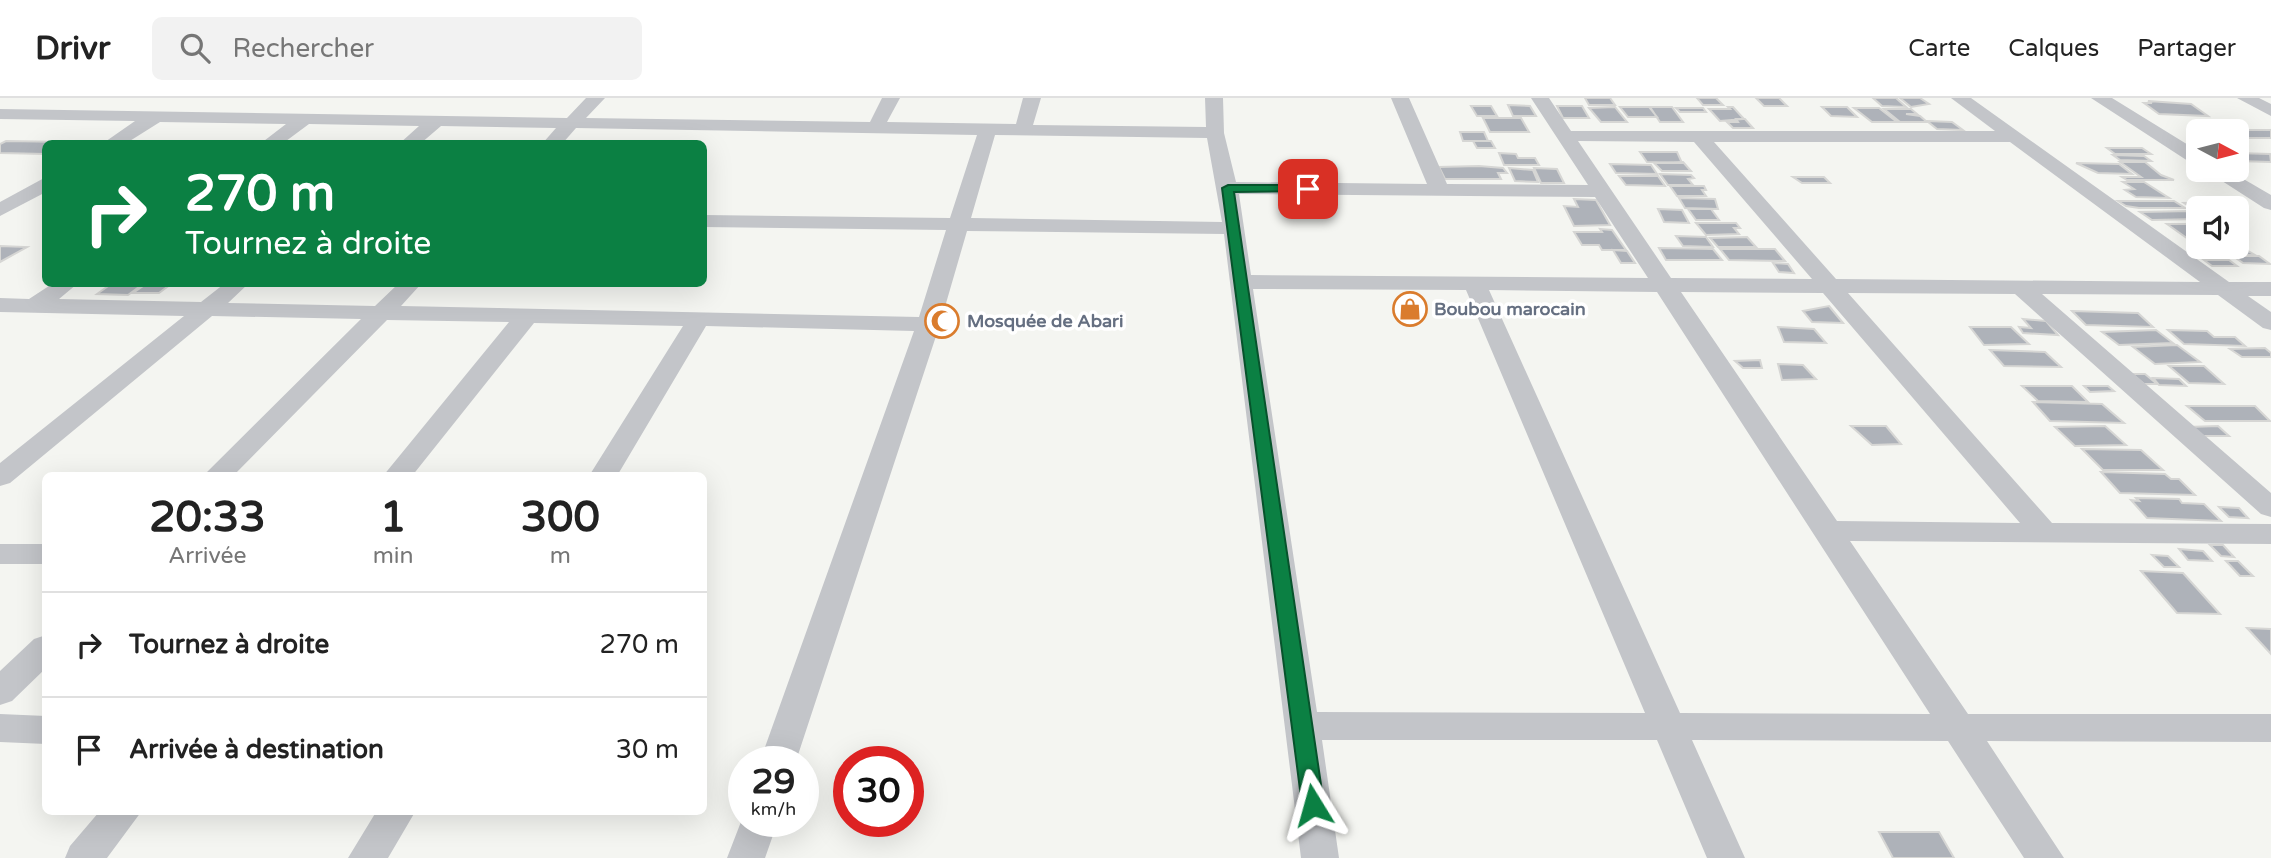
<!DOCTYPE html>
<html lang="fr">
<head>
<meta charset="utf-8">
<style>
	:root { --surface:#fff; --page:#f2f2f2; --text:#222; --muted:#767676; --line:#e0e0e0 }
	body { margin:0; font-family:"Varela Round",sans-serif; background:var(--page); color:var(--text); height:100vh; display:flex; flex-direction:column; font-size:26px; white-space:nowrap }
	* { box-sizing:border-box; margin:0 }
	p { font-size:23px; color:var(--muted) }
	.icon { flex:none; width:38px; height:38px; fill:none; stroke:currentColor; stroke-width:2; stroke-linecap:round; stroke-linejoin:round }
	.map { position:relative; flex:1; overflow:hidden }
	.sheet { position:absolute; left:42px; top:374px; width:665px; height:343px; display:flex; flex-direction:column; background:var(--surface); border-radius:10px; box-shadow:0 7px 28px #0002 }
	.sheet>* { flex:none }
	.hud { position:absolute; left:42px; top:42px; width:665px; height:147px; border-radius:10px; box-shadow:0 7px 28px #0002; background:#0b8043; color:#fff; overflow:hidden }
	.needle { width:46px; rotate:97deg }
	.controls { position:absolute; left:2186px; top:21px; display:grid; gap:14px }
	.controls a { display:grid; place-items:center; width:63px; height:63px; border-radius:10px; background:var(--surface); box-shadow:0 7px 28px #0002; font-size:35px }
	.speed { position:absolute; left:728px; top:648px; display:flex; gap:14px; font-size:35px; font-weight:700; text-align:center }
	.speed>* { display:grid; place-content:center; width:91px; height:91px; border-radius:50%; background:var(--surface); box-shadow:0 7px 28px #0002; line-height:1 }
	.speed small { font-size:18px; font-weight:400 }
	.speed .limit { border:10px solid #d22; background:#fff; color:#111 }
	.pin { position:absolute; display:grid; place-items:center; width:60px; height:60px; color:#fff; margin:-30px; border-radius:14px; box-shadow:0 4px 10px #0006 }
	.me { position:absolute; width:77px; margin:-38px; rotate:352deg; stroke-linejoin:round; filter:drop-shadow(0 0 5px #0008) }
	.turn { display:flex; align-items:center; gap:24px; height:147px; padding:0 28px; font-size:32px }
	.turn .icon { width:91px; height:91px; stroke-width:2.5 }
	.turn b { display:block; font-size:49px; line-height:60px }
	.eta { display:flex; justify-content:space-evenly; align-items:center; height:119px; text-align:center }
	.eta b { font-size:42px; font-weight:700; line-height:49px }
	ul { padding:0; list-style:none }
	li { display:flex; align-items:center; gap:21px; height:105px; padding:0 28px; border-top:2px solid var(--line) }
	li div { flex:1 }
	li b { display:block; font-size:26px }
	li em { font-style:normal }
	header { display:flex; align-items:center; gap:42px; box-sizing:border-box; height:98px; padding:0 35px; background:var(--surface); border-bottom:2px solid var(--line) }
	header strong { font-size:33px }
	nav { display:flex; gap:38px; margin-inline-start:auto; font-size:24px }
	.search { width:490px; height:63px; background:var(--page); display:flex; align-items:center; gap:18px; box-sizing:border-box; padding:0 24px; border-radius:10px; color:var(--muted); font-size:26px }
	.map>svg:first-child { display:block }
	.building { fill:#aeb2b9; stroke:#d6d6d4; stroke-width:2 }
	.lines { fill:none; stroke-linecap:round; stroke-linejoin:round }
	.street { fill:#c3c5c9; fill-rule:evenodd }
	.route { fill:#0b8043; stroke:#07532c; stroke-width:2 }
	.labels { text-anchor:middle; dominant-baseline:central; stroke-width:7; stroke-linejoin:round; paint-order:stroke }
	.poi-label { font-size:18px; font-weight:bold; fill:#656f81; stroke:#fff; text-anchor:start }
</style>
</head>
<body>
<header>
<strong>Drivr</strong>
<div class="search"><svg class="icon" aria-label="search" viewBox="0 0 24 24"><circle cx="10" cy="10" r="6"/><path d="M15 15l6 6"/></svg>Rechercher</div>
<nav><a>Carte</a><a>Calques</a><a>Partager</a></nav>
</header>
<div class="map">
<svg width="2271" height="760" viewBox="0 0 2271 760">
	<rect width="100%" height="100%" fill="#f4f5f1"/>
	<path class="building" d="M1585,0H1610L1615,7H1589Z
		M1697,0H1716L1723,7H1703Z
		M1756,0H1779L1787,8H1764Z
		M1873,0H1896L1906,9L1882,8Z
		M1900,0H1920L1929,6L1911,9Z
		M2148,3L2191,6L2208,18L2159,16L2144,5H2152Z
		M1508,7L1530,8L1536,18H1513Z
		M1471,8H1491L1497,18H1477Z
		M1557,8H1582L1589,20H1563Z
		M1615,9L1627,24H1601L1589,10Z
		M1620,9H1649L1657,19H1628Z
		M1650,9H1672L1683,24H1660Z
		M1728,9H1733L1744,21L1720,23L1709,11H1730Z
		M1822,9H1847L1857,19L1831,18Z
		M1676,10H1703L1706,14H1680Z
		M1854,10H1879L1897,24H1872Z
		M1884,11H1911L1917,16H1906L1920,18L1927,24H1900Z
		M1483,20H1521L1529,34H1490Z
		M1736,21H1745L1753,30H1733L1727,24H1738Z
		M1927,23L1952,24L1963,32L1937,31Z
		M2235,32H2271V40H2248Z
		M1460,34H1484L1488,43H1463Z
		M6,43L68,44L46,46V56L0,55V46Z
		M1473,43H1491L1495,50H1477Z
		M2107,50H2142L2151,56H2115Z
		M1640,54H1677L1682,65L1647,64Z
		M1499,55L1516,56L1518,60H1535L1539,67H1504Z
		M2236,55L2270,56L2271,64L2237,63Z
		M2113,57L2144,58L2151,63L2120,62Z
		M1683,64L1691,73H1662L1654,65Z
		M2120,64H2145L2161,77L2174,82H2127L2122,79H2141Z
		M2076,65L2119,66L2132,76L2098,75Z
		M1610,66L1651,67L1657,76L1616,75Z
		M1479,68L1503,70L1507,75H1498L1501,81H1445L1439,69Z
		M1509,70L1533,72L1538,84L1515,83Z
		M1534,70L1557,71L1564,85H1541Z
		M1660,76L1691,77L1694,80L1688,81L1693,87H1668Z
		M1619,78H1658L1665,88L1626,87Z
		M1793,79H1824L1830,85H1802Z
		M2123,84H2144L2169,100L2136,99L2125,92L2134,91Z
		M1670,88H1704L1706,92H1702L1706,98H1677Z
		M1679,100L1715,101L1718,111L1685,110Z
		M1574,101L1596,102L1610,127L1574,128L1564,108L1578,109Z
		M2118,103H2174L2185,110H2139L2126,108Z
		M2229,104L2239,110H2198V114L2184,105Z
		M1658,111L1682,112L1689,125L1664,124Z
		M1688,111H1711L1719,122H1696Z
		M2190,113L2198,121L2152,122L2140,114Z
		M1696,125H1736L1740,130H1734L1739,136L1706,137Z
		M2167,126H2198V143H2191Z
		M1600,131L1612,132L1626,152H1602L1599,147H1582L1574,134H1602Z
		M1676,138L1706,139L1713,149L1683,148Z
		M1747,139L1756,149H1718L1710,140Z
		M2236,146L2255,157H2211L2199,149H2236Z
		M0,148L27,149L0,164Z
		M1659,150L1713,151L1722,162H1666Z
		M1720,151H1775L1785,163L1729,162Z
		M1613,152L1627,153L1635,165H1621Z
		M2233,158H2259L2270,166L2243,165Z
		M2204,162H2229L2237,168H2212Z
		M1773,165L1788,166L1794,175L1779,174Z
		M111,186H143L128,197L97,196Z
		M146,186H171L159,195H133Z
		M1829,208L1843,225L1812,224L1803,213Z
		M2072,213L2138,215L2153,229L2086,227Z
		M2023,221L2046,223L2058,237L2023,235L2019,229L2031,230Z
		M1778,229L1814,231L1826,245L1784,244Z
		M1970,229H2011L2029,246L1984,247Z
		M2156,232L2173,245L2119,247L2102,234Z
		M2168,232L2207,233L2214,239H2235L2245,248L2184,246Z
		M2177,247L2200,264L2155,266L2133,249Z
		M2265,250L2271,255V259H2242L2230,251Z
		M1990,252L2045,254L2061,269L2004,268Z
		M1760,262L1762,270H1743L1735,263Z
		M1778,266L1803,267L1816,281L1782,282Z
		M2169,268H2204L2224,286L2189,285Z
		M2132,276H2145L2157,286H2144Z
		M2153,280L2179,281L2186,288L2159,287Z
		M2022,288H2072L2088,304L2038,303Z
		M2084,288H2108L2114,293L2090,294Z
		M2033,304L2102,306L2124,325L2050,323Z
		M2187,308H2255L2270,323H2205Z
		M1851,328H1886L1901,346L1872,347Z
		M2105,328L2126,347L2075,348L2055,329Z
		M2218,328L2229,338H2199L2189,329Z
		M2082,351L2141,352L2163,372H2103Z
		M2101,374L2165,376L2171,381H2179L2195,397L2120,395Z
		M2136,400L2179,401L2182,405L2204,406L2221,423L2147,420L2131,402L2139,403Z
		M2219,409L2239,410L2248,420L2229,419Z
		M2210,447H2223L2234,459L2221,458Z
		M2179,451L2203,453L2212,463L2188,462Z
		M2152,457L2168,458L2179,469H2164Z
		M2226,463H2238L2253,478H2240Z
		M2141,473L2183,475L2220,516L2177,515Z
		M2247,530L2271,531V556Z
		M1879,734H1939L1954,760H1893Z"/>
	<g class="lines">
		<path class="street" d="M586,0H605L586,20L870,24L882,0H900L887,24L1016,26L1023,0H1041L1033,27L1206,29L1205,0H1223L1224,35L1236,84L1427,86L1391,0H1409L1447,86L1588,87L1531,0H1549L1571,33H1995L1951,0H1971L2229,184H2271V198H2248L2271,214V232L2263,230L2218,197L2042,196L2271,395V419L2261,416L2015,196L1848,195L2052,425L2271,426V446L1850,443L1968,616H2271V644L1987,643L2064,760H2024L1948,643L1692,642L1745,760H1707L1657,642H1322L1339,760H1301L1224,136L967,133L940,226L796,663H760L914,233L706,228L617,378H589L683,228L534,225L412,378H383L509,224L387,222L233,378H203L361,221L212,218L10,385L0,388V365L184,218L0,214V200L29,201L52,186H77L59,201L201,204L224,186H248L228,205L375,208L398,186H421L401,208L919,219L946,132L704,129V117L950,120L977,37L576,30L562,46H542L556,30L441,28L420,46H399L419,28L309,26L282,46H260L286,26L160,24L125,46H102L135,23L0,21V11L567,20ZM995,37L1207,40L1222,124L971,120ZM1578,43L1694,44L1812,181L1671,180ZM1714,44H2010L2200,184L1836,181ZM1239,96L1595,99L1648,180L1251,177ZM1253,191L1466,192L1645,615L1317,614ZM1489,192L1657,194L1930,616L1680,615ZM1681,194L1823,195L2020,425L1837,423Z
			M2091,0H2112L2198,53V67L2191,65Z
			M2237,0H2259L2271,6V18Z
			M2205,72H2228L2271,97V112L2264,110Z
			M46,79V94L0,118V104Z
			M0,446H46V466H0Z
			M46,537V570L12,603L0,607V573L34,541Z
			M0,616L46,618V646L0,644Z
			M99,714H141L107,760H65L70,748Z
			M376,714H415L388,760H348Z
			M744,716V723H778L765,760H727Z"/>
	</g>
	<path class="route" d="M1308,87L1312,88V93L1234,94L1324,707L1321,714L1313,716L1306,714L1302,707L1222,90L1228,87Z"/>
	<defs>
		<g id="shop-ring" transform="scale(1.75)"><circle r="9.5" fill="#fff" stroke="#da7c2d" stroke-width="1.5"/><path d="M-5-2.5h2.3a2.7 3.5 0 0 1 5.4 0H5L5.5 6h-11ZM-1.5-2.5h3a1.5 2.3 0 0 0-3 0Z" fill="#da7c2d"/></g>
		<g id="mosque-ring" transform="scale(1.75)"><circle r="9.5" fill="#fff" stroke="#da7c2d" stroke-width="1.5"/><path d="M3.5-4.9A6 6 0 1 0 3.5 4.9A5 5 0 1 1 3.5-4.9Z" fill="#da7c2d"/></g>
	</defs>
	<g fill-rule="evenodd">
		<use href="#shop-ring" x="1410" y="211"/>
		<use href="#mosque-ring" x="942" y="223"/>
	</g>
	<g class="labels">
		<g class="poi-label">
			<text x="1434" y="211">Boubou marocain</text>
			<text x="967" y="223">Mosquée de Abari</text>
		</g>
	</g>
</svg>
<div class="controls">
<a><svg class="needle" viewBox="-14 -14 28 28"><path d="M0-13l5 13h-10z" fill="#e53935"/><path d="M0 13l5-13h-10z" fill="#767676"/></svg></a>
<a><svg class="icon" aria-label="sound" viewBox="0 0 24 24"><path d="M4 9h4l5-4v14l-5-4H4zM17 9q2 3 0 6"/></svg></a>
</div>
<div class="speed"><div>29<small>km/h</small></div><div class="limit">30</div></div>
<div class="pin" style="left:1308px;top:91px;background:#d93025"><svg class="icon" aria-label="arrive" viewBox="0 0 24 24"><path d="M6 21V4h12l-3 4 3 4H6"/></svg></div>
<svg class="me" style="left:1313px;top:707px" viewBox="-20 -20 40 40"><path d="M0-17L14 15 0 8-14 15z" fill="#0b8043" stroke="#fff" stroke-width="4"/></svg>
<div class="hud">
<div class="turn"><svg class="icon" aria-label="right" viewBox="0 0 24 24"><path d="M7 20v-9h11M14 6l5 5-5 5"/></svg><div><b>270 m</b>Tournez à droite</div></div>
</div>
<section class="sheet">
<div class="eta">
<div><b>20:33</b><p>Arrivée</p></div>
<div><b>1</b><p>min</p></div>
<div><b>300</b><p>m</p></div>
</div>
<ul>
<li><svg class="icon" aria-label="right" viewBox="0 0 24 24"><path d="M7 20v-9h11M14 6l5 5-5 5"/></svg><div><b>Tournez à droite</b></div><em>270 m</em></li>
<li><svg class="icon" aria-label="arrive" viewBox="0 0 24 24"><path d="M6 21V4h12l-3 4 3 4H6"/></svg><div><b>Arrivée à destination</b></div><em>30 m</em></li>
</ul>
</section>
</div>
</body>
</html>
